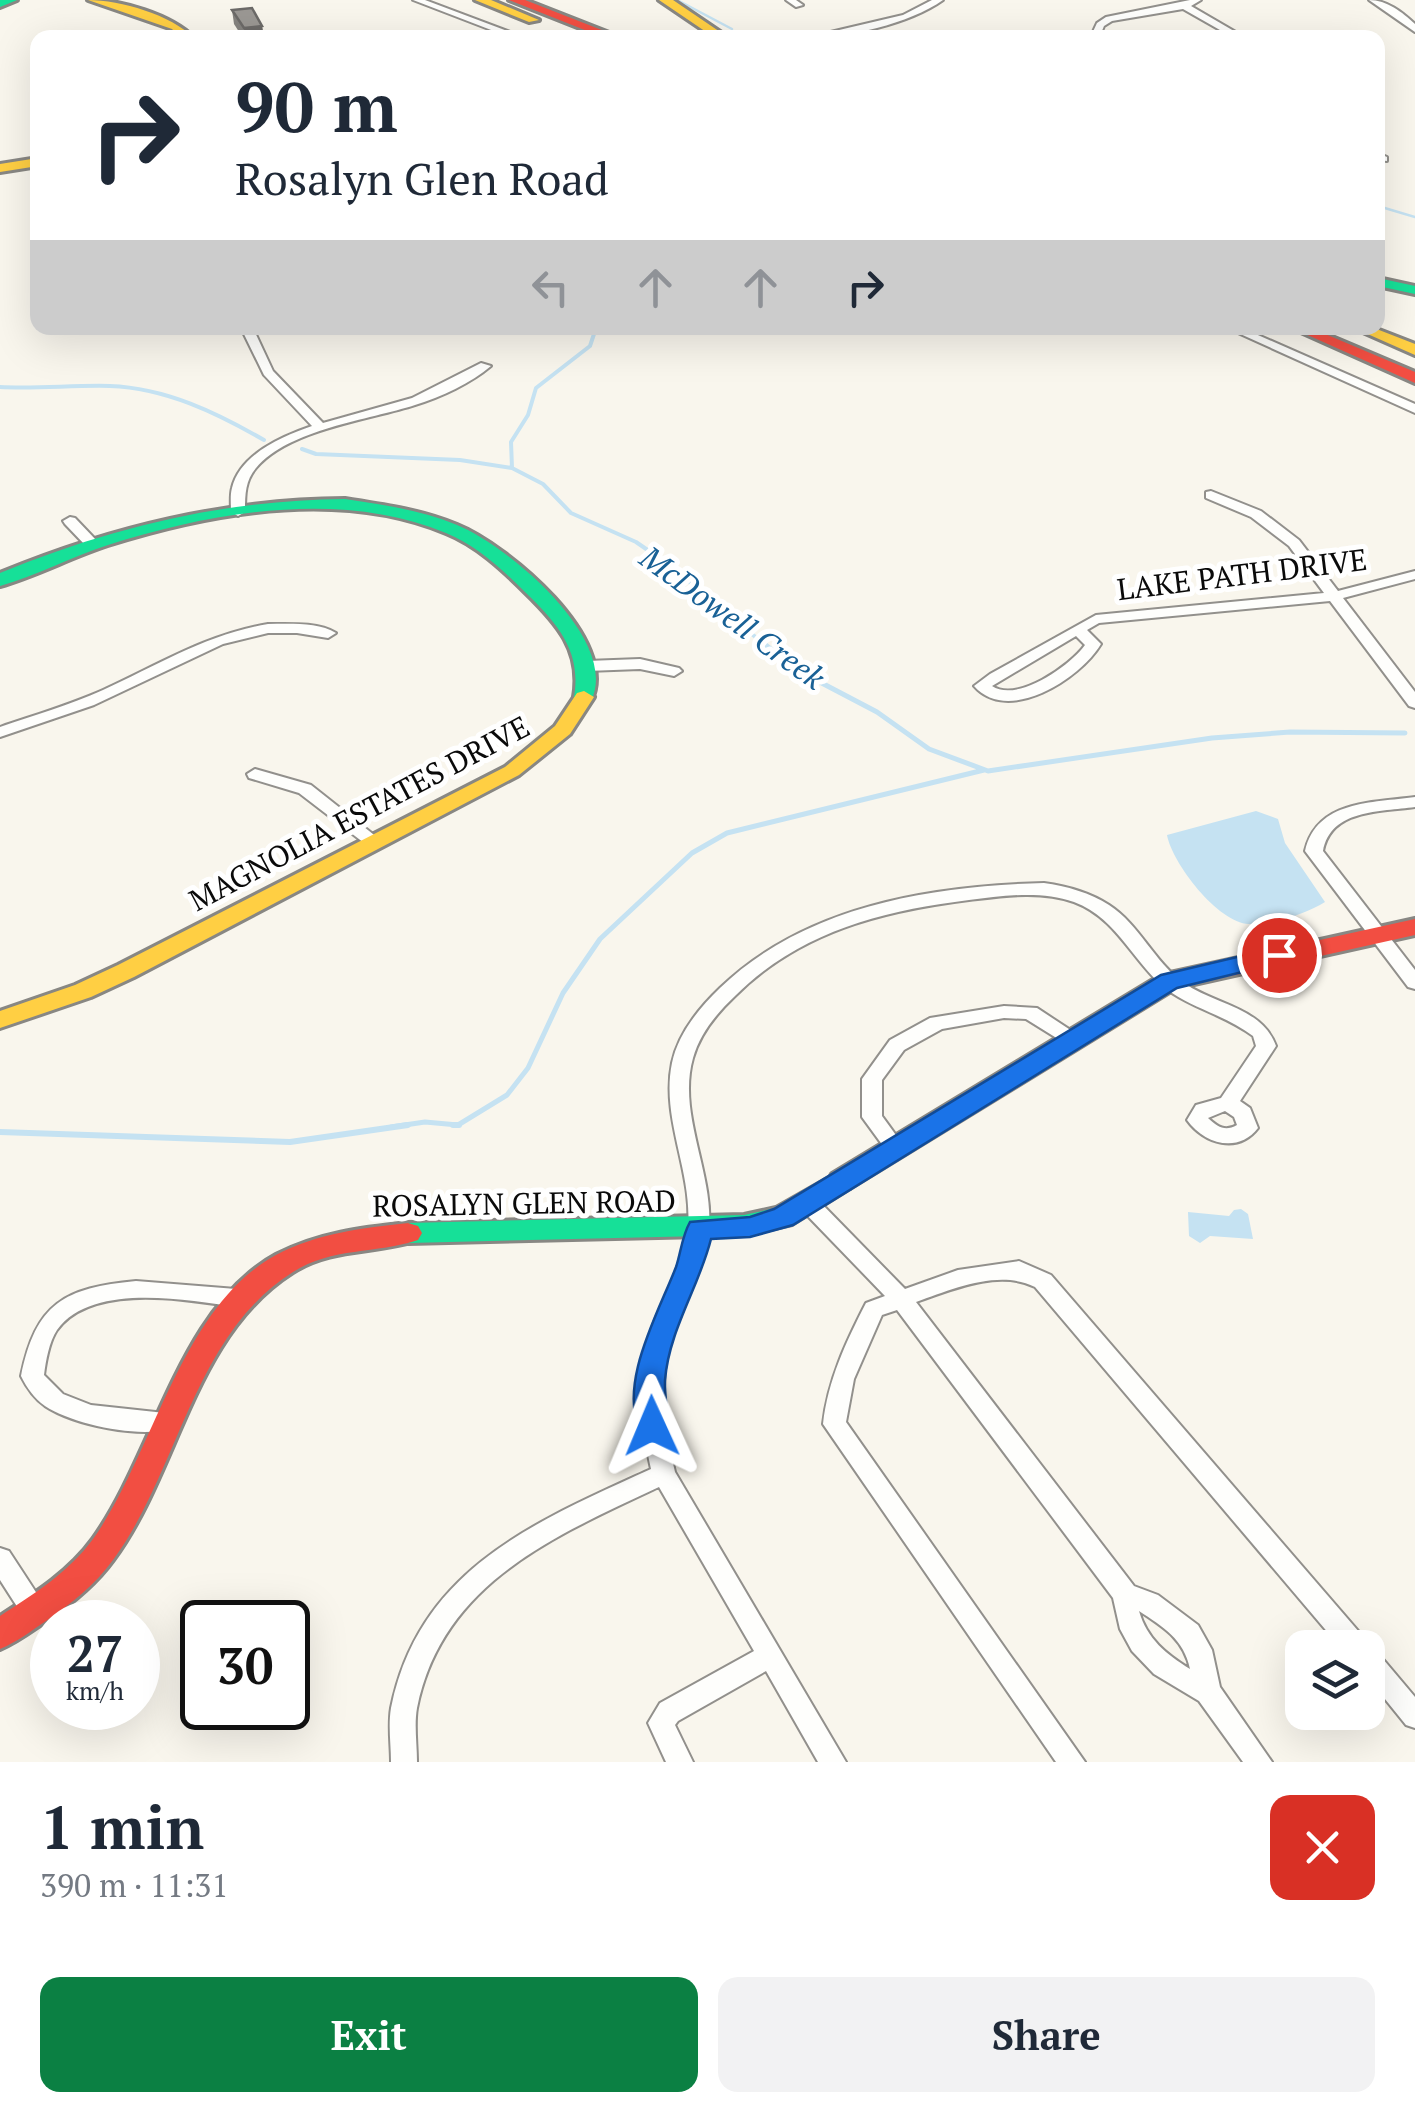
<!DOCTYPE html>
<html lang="en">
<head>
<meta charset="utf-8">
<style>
	:root { --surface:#fff; --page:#f2f2f3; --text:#1f2937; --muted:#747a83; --accent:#0b8043 }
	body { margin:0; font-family:"PT Serif",serif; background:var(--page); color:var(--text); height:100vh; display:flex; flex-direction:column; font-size:38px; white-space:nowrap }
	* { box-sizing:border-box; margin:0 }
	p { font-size:32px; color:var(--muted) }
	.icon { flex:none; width:55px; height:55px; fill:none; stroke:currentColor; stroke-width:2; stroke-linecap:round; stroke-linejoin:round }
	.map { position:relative; height:1762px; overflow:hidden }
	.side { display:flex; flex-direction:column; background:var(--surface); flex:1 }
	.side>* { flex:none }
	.hud { position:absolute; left:30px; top:30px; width:1355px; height:305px; border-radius:20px; box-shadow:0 10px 40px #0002; background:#fff; color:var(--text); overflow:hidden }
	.tools { position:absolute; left:1285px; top:1630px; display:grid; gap:20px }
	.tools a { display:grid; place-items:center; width:100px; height:100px; border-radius:20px; background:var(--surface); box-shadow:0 10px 40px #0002; font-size:50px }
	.speed { position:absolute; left:30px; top:1600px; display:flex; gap:20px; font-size:50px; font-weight:700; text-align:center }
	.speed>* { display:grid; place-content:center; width:130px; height:130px; border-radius:50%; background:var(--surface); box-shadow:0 10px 40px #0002; line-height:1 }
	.speed small { font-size:25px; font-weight:400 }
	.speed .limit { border:5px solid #111; border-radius:15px; background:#fff; color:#111 }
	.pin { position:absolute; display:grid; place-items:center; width:85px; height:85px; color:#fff; margin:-42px; border:5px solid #fff; border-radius:50%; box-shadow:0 2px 10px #0007 }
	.me { position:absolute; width:110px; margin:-55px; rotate:359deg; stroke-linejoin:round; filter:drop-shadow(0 0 8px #0008) }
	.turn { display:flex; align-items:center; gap:35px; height:210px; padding:0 40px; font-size:45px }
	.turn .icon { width:130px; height:130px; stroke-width:2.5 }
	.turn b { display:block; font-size:70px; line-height:85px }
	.lanes { display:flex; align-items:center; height:95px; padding:0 40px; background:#0003; justify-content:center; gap:50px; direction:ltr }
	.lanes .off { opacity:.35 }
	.round { display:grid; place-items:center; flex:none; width:105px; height:105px; border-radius:20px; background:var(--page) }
	.overview { display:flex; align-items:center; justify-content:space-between; height:170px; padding:0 40px }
	h1 { font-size:60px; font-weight:600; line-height:75px }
	.button { display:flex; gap:20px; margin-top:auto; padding:20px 40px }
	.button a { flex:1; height:115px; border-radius:20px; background:var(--accent); color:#fff; font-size:40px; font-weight:600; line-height:115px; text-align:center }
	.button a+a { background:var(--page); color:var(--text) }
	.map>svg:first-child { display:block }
	.water { fill:#c5e2f2 }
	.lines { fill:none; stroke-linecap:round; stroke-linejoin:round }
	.stream-far3 { stroke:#c5e2f2; stroke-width:2.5 }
	.stream-far2 { stroke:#c5e2f2; stroke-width:4 }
	.stream-far1 { stroke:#c5e2f2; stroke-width:5 }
	.stream { stroke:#c5e2f2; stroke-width:6 }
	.street-casing { stroke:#92908c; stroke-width:4 }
	.fast-casing { stroke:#888783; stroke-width:6 }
	.slow-casing { stroke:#888783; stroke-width:6 }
	.jam-casing { stroke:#888783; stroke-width:6 }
	.street { fill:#fefefc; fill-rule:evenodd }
	.fast { fill:#16e098; fill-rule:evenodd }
	.slow { fill:#ffcf43; fill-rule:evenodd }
	.jam { fill:#f24e42; fill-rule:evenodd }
	.wall { fill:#85837f }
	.shaded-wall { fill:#6c6a68 }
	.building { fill:#9b9894; stroke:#6c6a68; stroke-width:2.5 }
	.route { fill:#1a73e8; stroke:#114b97; stroke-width:2.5 }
	.labels { text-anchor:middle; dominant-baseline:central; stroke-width:10; stroke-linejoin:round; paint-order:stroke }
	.street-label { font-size:30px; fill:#0a0a0a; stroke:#fff }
	.water-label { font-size:32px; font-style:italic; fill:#196196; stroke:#fff }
</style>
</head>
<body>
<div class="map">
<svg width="1415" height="1762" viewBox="0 0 1415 1762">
	<rect width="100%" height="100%" fill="#f9f6ed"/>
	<path class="water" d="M1256,811L1278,819L1285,843L1325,902C1306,914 1272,925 1249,924C1218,923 1172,863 1167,835Z
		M1241,1209L1248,1214L1253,1239L1210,1236L1200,1243L1189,1236L1188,1212L1229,1216L1234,1210Z"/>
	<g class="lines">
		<path class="stream-far3" d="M677,0L732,29
			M739,33L750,38
			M1378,206L1415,217"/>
		<path class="stream-far2" d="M0,387C37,389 73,385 110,386C166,388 217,413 264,440
			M302,449L316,454L460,460L512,468L543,484L571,513L636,542L665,562L765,645
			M512,468L511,442L528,415L536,388L590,346L596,328"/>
		<path class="stream-far1" d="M762,642L795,669L877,712L929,749L988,771L1212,738L1290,732L1405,733
			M391,1127L425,1122L458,1125L507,1095L528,1068L563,993L600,939L692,853L727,833L984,770"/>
		<path class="stream" d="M453,1125H459
			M0,1132L290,1142L408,1125"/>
		<g class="street-casing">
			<path id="street" d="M413,0H425L526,38H512Z
				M786,0H796L803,5L796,7Z
				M932,0H943C909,24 847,38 805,38L903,15Z
				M1190,0H1201L1191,6L1246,38H1234L1183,9L1112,21L1104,26L1099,38H1090L1097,23L1106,17Z
				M1369,0C1387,0 1402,12 1415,24V32Z
				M1378,153L1387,157V161L1378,160Z
				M241,328H253L273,371L323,423L412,398L481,363L491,366C471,383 441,397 415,405C369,420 289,429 256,468C245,481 245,495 245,512L238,516L231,512C231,504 230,495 232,488C240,454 283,436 312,426L264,375Z
				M1227,328H1242L1415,404V413Z
				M1211,491L1261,511L1299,540L1338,591L1415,571V579L1343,598L1415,692V708L1409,706L1330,601L1099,623L1087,630L1101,644C1080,679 1008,725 974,686L990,674L1096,615L1324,593L1289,546L1251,517L1206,498V492ZM1076,636L1085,645C1070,666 1017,703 992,686Z
				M70,517L75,518L96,540V546H86L65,524L63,521Z
				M268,624C290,624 318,622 336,633L328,638L297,633H268L223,644L94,705L0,737V727C35,715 69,705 103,690C158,665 207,634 268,624Z
				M640,659L679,668L682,671L674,676L640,669L587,671L579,666L587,661Z
				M255,769L311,785L383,842L380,846H368L299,793L249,778L247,774Z
				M1415,797V807C1380,812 1331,809 1323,851L1415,970V989L1408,987L1305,851C1317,800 1372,803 1415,797Z
				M1044,883C1066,886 1091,893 1109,905C1140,925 1154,962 1184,983C1215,1005 1262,1007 1276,1046L1240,1101L1250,1108L1258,1128C1238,1154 1204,1144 1187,1120L1196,1105L1221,1098L1256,1046L1253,1036C1228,1017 1198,1010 1172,993C1134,967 1120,919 1074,902C1040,890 1003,896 969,900C881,911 799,932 735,996C717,1013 700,1033 693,1058C677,1114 714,1173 709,1230C706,1263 688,1292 676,1323C657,1372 663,1421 675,1472L846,1762H818L766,1671L678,1721L675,1725L693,1762H666L648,1723L660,1703L754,1651L659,1487C555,1536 442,1583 417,1708C414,1725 417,1744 417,1762H391C391,1744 388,1726 391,1708C419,1569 535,1522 651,1469C640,1418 635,1370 655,1320C667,1293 683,1266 687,1236C696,1177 660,1121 672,1063C678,1034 699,1008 720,988C805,906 930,886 1044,883ZM1225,1111L1234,1117L1237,1125C1225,1132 1218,1127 1208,1118Z
				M1004,1006L1037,1008L1078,1035L1081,1040L1078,1045L1071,1047L1026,1019L1004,1018L942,1029L904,1050L882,1080V1116L906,1149L903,1154L896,1156L889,1154L862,1117V1079L890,1040L930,1018Z
				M808,1195L815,1197L905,1289L958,1270L1019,1261L1051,1275L1366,1640L1369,1649L1377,1652L1415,1697V1728L1406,1725L1368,1678V1648H1341L1035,1287C999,1269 953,1289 916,1302L1134,1586L1158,1595L1198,1625L1212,1650L1220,1687L1272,1762H1243L1199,1701L1154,1674L1132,1651L1120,1629L1113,1598L897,1310L882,1315L854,1379L846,1422L1085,1762H1056L823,1424C828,1380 846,1342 866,1303L885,1296L801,1209L798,1203L801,1197ZM1139,1611C1163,1627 1184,1639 1190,1669C1166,1654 1147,1639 1139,1611Z
				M136,1281L236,1289L244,1292L247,1298L244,1304L236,1307C186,1300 92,1282 57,1330C49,1342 46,1360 44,1375L63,1394L91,1405L174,1414L177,1421L174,1428C141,1439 74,1425 45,1406C34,1398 27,1388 21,1376C36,1303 64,1288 136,1281Z
				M0,1548L9,1551L43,1603L46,1611L43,1619L34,1622L25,1619L0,1580Z"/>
		</g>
		<g class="fast-casing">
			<path id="fast" d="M0,0H17L0,7Z
				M1378,278L1415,286V294L1378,286Z
				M345,499C384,505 421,510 457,525C507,545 621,640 591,701L584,703L574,697C582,651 557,623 525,592C502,569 476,545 446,533C341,489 212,512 108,545C71,557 36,576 0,586V573C112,527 224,500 345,499Z
				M841,1171L850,1174L854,1181L850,1188L792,1224L744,1235L408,1243L398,1240L394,1233L398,1226L408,1223L744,1215L776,1208Z"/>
		</g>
		<g class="slow-casing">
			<path id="slow" d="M88,0C121,0 171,15 194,38H181L172,29Z
				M475,0H491L539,20L529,22Z
				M659,0H673L729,38H715Z
				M38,158V166L0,172V164Z
				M1354,328H1374L1415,344V355Z
				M584,691L594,697L570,734L519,775L134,977L91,997L0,1028V1011L75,985L118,965L505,767L555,726L577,693Z"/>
		</g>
		<g class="jam-casing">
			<path id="jam" d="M509,0H525L622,38H605Z
				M1292,328H1311L1415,372V383Z
				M1415,919V935L1176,988L850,1188L841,1191L832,1188L828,1181L832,1174L1161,975Z
				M408,1223L418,1226L422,1233L418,1240C376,1254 332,1247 293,1272C193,1335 179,1471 113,1560C95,1585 71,1604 46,1621C31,1631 17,1642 0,1649V1616C34,1594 69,1572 93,1539C154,1454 180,1307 276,1255C318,1233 362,1228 408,1223Z"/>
		</g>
		<use href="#street" class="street"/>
		<use href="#fast" class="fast"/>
		<use href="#slow" class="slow"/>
		<use href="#jam" class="jam"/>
	</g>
	<path class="wall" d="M232,10L262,26L264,38H243L234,24Z"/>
	<path class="shaded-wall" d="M262,26L264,38H245L244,28Z"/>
	<path class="building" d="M252,8L262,26L244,28L232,10Z"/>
	<path class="route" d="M1279,947L1291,955L1287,961L1177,988L793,1225L750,1237L711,1239C699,1287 669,1330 665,1380C664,1399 671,1418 663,1434L652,1438L641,1434C617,1384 658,1314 676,1267C681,1252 682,1236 690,1222L750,1217L774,1209L1161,975Z"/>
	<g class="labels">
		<g class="street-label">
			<text transform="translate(1242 574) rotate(-7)">LAKE PATH DRIVE</text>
			<text transform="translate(359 813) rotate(-28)">MAGNOLIA ESTATES DRIVE</text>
			<text transform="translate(524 1203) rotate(-1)">ROSALYN GLEN ROAD</text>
		</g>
		<g class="water-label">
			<text transform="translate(733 617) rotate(36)">McDowell Creek</text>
		</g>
	</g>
</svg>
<div class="tools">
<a><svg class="icon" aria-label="layers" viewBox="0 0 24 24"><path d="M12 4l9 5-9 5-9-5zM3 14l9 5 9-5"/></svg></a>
</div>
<div class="speed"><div>27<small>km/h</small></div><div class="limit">30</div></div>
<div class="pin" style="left:1279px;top:955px;background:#d93025"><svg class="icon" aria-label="arrive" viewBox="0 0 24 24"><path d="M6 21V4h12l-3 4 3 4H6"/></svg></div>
<svg class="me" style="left:652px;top:1426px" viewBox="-20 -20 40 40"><path d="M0-17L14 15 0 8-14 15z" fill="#1a73e8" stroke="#fff" stroke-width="4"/></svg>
<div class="hud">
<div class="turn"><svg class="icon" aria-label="right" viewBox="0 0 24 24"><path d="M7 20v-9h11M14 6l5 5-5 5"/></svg><div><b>90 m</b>Rosalyn Glen Road</div></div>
<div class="lanes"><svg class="icon off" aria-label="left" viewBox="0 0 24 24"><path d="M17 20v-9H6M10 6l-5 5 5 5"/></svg><svg class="icon off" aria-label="ahead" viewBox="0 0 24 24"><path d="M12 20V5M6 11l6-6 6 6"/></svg><svg class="icon off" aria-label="ahead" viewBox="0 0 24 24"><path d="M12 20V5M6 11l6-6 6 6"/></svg><svg class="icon" aria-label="right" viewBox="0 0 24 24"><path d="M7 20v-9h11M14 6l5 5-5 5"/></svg></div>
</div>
</div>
<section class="side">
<div class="overview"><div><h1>1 min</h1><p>390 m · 11:31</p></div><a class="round" style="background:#d93025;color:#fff"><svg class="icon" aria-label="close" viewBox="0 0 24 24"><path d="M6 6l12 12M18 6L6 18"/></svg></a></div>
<div class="button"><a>Exit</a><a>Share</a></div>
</section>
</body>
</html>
